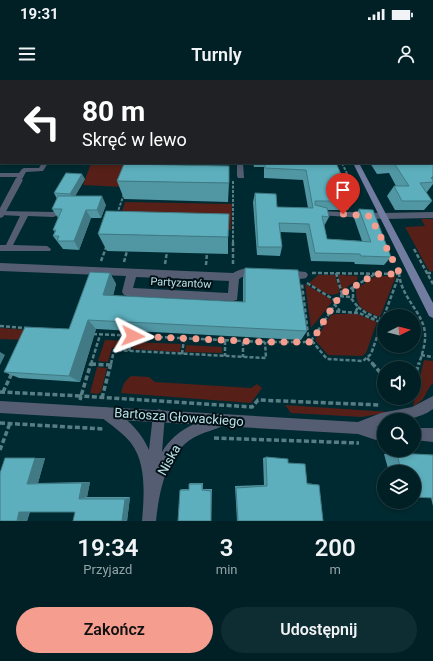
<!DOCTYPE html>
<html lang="pl">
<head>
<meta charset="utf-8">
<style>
	:root { --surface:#002025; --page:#0e2d32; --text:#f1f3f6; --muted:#95a3a7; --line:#223e42; --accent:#f59d8e }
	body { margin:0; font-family:Roboto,sans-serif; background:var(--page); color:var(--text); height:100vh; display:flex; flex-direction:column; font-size:15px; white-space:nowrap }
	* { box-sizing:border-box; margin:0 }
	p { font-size:13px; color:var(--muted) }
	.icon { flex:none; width:22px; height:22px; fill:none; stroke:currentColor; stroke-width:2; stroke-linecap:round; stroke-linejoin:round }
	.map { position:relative; height:441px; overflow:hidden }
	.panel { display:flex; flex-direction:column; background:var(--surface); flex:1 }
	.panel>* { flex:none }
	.top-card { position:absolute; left:0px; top:0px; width:433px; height:84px; box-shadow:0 2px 6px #0003,0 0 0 1px var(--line); background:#202124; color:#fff; overflow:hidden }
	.needle { width:26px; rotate:84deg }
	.controls { position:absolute; left:377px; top:229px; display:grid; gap:8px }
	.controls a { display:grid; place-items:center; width:44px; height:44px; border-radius:50%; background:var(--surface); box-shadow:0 2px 6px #0003,0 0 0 1px var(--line); font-size:20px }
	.pin { position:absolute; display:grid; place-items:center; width:34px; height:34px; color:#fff; margin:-41px -17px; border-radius:50% 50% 50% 0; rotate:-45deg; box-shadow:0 0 4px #0007 }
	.pin .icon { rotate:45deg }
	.me { position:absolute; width:44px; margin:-22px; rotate:93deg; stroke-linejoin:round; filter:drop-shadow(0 0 3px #0008) }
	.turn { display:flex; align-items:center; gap:14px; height:84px; padding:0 16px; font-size:18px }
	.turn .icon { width:52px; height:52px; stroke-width:2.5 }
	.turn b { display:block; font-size:28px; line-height:34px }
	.eta { display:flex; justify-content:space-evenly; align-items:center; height:68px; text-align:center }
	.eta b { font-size:24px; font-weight:600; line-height:28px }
	.button { display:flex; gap:8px; margin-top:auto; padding:8px 16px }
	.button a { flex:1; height:46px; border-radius:24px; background:var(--accent); color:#111; font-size:16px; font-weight:600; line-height:46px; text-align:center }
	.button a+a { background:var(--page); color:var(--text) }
	.status { display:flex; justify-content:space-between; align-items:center; height:28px; padding:0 20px; background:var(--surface); direction:ltr }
	.status svg { height:11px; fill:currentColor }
	header { display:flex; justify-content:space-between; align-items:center; height:52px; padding:0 16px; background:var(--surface); font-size:18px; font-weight:600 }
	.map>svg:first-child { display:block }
	.green { fill:#562018 }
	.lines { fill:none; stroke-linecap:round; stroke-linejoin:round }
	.path-far3 { stroke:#577e85; stroke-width:1.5; stroke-dasharray:2.5 1; stroke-linecap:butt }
	.path-far2 { stroke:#577e85; stroke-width:2; stroke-dasharray:3 1.5; stroke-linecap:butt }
	.path-far1 { stroke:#577e85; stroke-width:2.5; stroke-dasharray:4 2; stroke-linecap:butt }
	.path { stroke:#577e85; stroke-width:3.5; stroke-dasharray:5 2.5; stroke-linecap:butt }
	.service { fill:#555d73; fill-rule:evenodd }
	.minor { fill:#555d73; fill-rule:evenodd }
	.tertiary { fill:#555d73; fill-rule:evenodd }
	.secondary { fill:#717ca0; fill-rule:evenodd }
	.wall { fill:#5096a3 }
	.shaded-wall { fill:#417a84 }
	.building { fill:#5dafbd; stroke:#417a84 }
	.route { stroke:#f59d8e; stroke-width:7; stroke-dasharray:0 12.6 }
	.labels { text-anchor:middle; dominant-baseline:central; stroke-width:4; stroke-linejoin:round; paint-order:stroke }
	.street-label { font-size:11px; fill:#bce0e7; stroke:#001115 }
	.near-street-label { font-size:13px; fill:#bce0e7; stroke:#001115 }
</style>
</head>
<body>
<div class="status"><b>19:31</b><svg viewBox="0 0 49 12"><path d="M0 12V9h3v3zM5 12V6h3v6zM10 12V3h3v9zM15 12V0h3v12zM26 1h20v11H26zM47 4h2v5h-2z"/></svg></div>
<header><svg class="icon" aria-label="menu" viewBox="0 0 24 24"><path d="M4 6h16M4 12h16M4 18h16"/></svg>Turnly<svg class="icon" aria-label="person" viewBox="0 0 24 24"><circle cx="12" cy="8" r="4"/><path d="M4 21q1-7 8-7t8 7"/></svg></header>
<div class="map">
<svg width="433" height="441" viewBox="0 0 433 441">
	<rect width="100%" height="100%" fill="#002a31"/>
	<path class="green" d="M91,83H132L123,107L83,105Z
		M125,122L232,124L231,150L117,147Z
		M421,139H433V191H429L405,147L425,146Z
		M318,195H335L340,212C330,220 318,208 309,203Z
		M338,195L358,196L357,200L342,211Z
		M376,196H396L380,237C363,230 356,229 356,209Z
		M305,204L329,218L332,222L311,248Z
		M337,234H357L377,242L366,273L362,276L328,275L315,260L331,235Z
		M0,248L30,250L25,260L0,259Z
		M105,260L128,261L127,268H112L108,282L98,281Z
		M134,262L181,264L180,272L132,269Z
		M186,265L222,267V273L185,272Z
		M424,280L433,281V303C423,313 429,318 413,326Z
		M97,287L107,288L101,312L98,314L90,313Z
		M131,296L149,297L155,302L251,308L257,304L262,308L251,323L121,313C123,306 124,301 131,296Z
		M285,325L390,332L362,337L291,333Z"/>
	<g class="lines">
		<path class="path-far3" d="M334,0L336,1"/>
		<path class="path-far2" d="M342,83L352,104L359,114
			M233,101V163
			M117,134L124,114"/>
		<path class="path-far1" d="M233,162V186
			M414,169L433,204
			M101,181L107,165
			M124,182L127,171
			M165,184L167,172
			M206,185L207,173
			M312,193L400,194
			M336,193L342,214
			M399,193C401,218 423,232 425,253C426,263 422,274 419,284
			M427,193H433
			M307,203L336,221
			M353,208V221
			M340,216L350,217L358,227L355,233
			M334,224L340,231
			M358,227L366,233L383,240
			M330,231L359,233L382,243
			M384,236L398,198
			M0,246L26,248
			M93,254L265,262H309L302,204
			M225,261V276
			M311,261L342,214L375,194
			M312,261L327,279L363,281L371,274L384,237
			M243,262V277
			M129,271L133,256
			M182,274L184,259
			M421,275L433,277
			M367,278L373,284
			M91,284L100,255
			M111,284L114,270L266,278L265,262"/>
		<path class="path" d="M372,283L384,297
			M91,284L110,285
			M414,299L419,283
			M0,312L81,316L91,283
			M3,312L12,293
			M102,318L111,283
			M80,320L81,316L252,327L258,320L380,325
			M0,343L104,349
			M214,358L359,363
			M0,370L10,343"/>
		<path class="service" d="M42,83H48L43,91L26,92L21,101H17L16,100L17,97H0V93H19L22,89L24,88H39Z
			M0,131L56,132V136L53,137L28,136L13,165L47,166L51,169L50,171H0V165H6L20,136L1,135Z
			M314,131L383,133L433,132V138L383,139L317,135L313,133Z"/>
		<path class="minor" d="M0,0H4L1,2Z
			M23,0H29V1H23Z
			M232,0H238V1H232Z
			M393,0H399L400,1H394Z
			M411,0H417L418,1H412Z
			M432,37H433V43H432Z
			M432,48H433V52H432Z
			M237,83H243L244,98H238L237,96Z
			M16,98H19L23,100L3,137L0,138V128Z
			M0,183L233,193C241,188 250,187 260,190L262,193L260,196C253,198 246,194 239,199L237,220L233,221L127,216L124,215L122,212L126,196L0,191ZM136,197L229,201L228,213L133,208Z
			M285,190L306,192L308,195L306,198C299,200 289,199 282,197L280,194L282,191Z
			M105,327C124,334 141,351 149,370L153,335L155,331L159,329L163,331L165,335L162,372C176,349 196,342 221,335L225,337L227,341L225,345C215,350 203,352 193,358C166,374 159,412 156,441H142C144,417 147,384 131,363C123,353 111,345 101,337L99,333L101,329Z"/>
		<path class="tertiary" d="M433,316V329C418,340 402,340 384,340V345L376,347L384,348V360H376L358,354L0,333V321L358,342L381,333L412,327Z
			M414,348H433V362L414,360Z"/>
		<path class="secondary" d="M311,0H317V1H311Z
			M353,83H359L433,223V238L429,236Z"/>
	</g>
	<path class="wall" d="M26,0H105V1H27Z
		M124,0H233V1H123Z
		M423,0H433V25L432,24V1H424Z
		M0,41H1V82H0Z
		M253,83H336L353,121L348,130H327L329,137L324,146L327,159L362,161L354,138L359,129L391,177L384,185L355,184L354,182L311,181L306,153L280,152L282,167L280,176L257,175L253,122L255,113L277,127L308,128L303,100L264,98V87H254Z
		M370,83H432L433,104L427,112H426L432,121L424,130H395L387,116L394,106H396L389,93L377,94Z
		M85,99L75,116L106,125L101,138H91L79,170L63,169L53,156L55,152L53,150L58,138L52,129L57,119L54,113Z
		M117,101L229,103L228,122L124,119Z
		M98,154L228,157V174L107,171Z
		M245,188L307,251L301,260L96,249L80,302L19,298L4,292L69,249L110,193L116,204L113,216L243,222V199Z
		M397,373L433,375V426L431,418L414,392H389L384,374Z
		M266,377L288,383L307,403L319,405L323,441H237L235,406L264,405L263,378Z
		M35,378H45L38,403L90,402L87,417H130L127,441L75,432H30L27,441H0Z
		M190,403H203V409H212L211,441L180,410L182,409H189V404Z"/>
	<path class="shaded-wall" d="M93,0H105V1H92Z
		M82,94L85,99L73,120L70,114Z
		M102,116L106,125L101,138L97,130Z
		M86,130L91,138L79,170L74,161Z
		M110,193L116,204L110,226L103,215Z
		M88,240L96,249L80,302L69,296Z
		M0,272L5,275L0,285Z
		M35,378H45L38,403L27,404Z
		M90,402L87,417L79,419L82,403Z
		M130,417L127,441H122L125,419Z
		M30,430L27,441H17L19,432Z"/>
	<path class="building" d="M45,0H93L92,1H44Z
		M124,0H151H140L139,1H123Z
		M175,0H230L231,1H175Z
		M294,0H310V1H294Z
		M0,41H1V71H0Z
		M432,70L433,72V96L431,98L433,100V102L420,103L432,121H402L394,106H409L394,83L382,84L381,83H432Z
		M265,83H336L353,121H315V125L327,128L329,137L322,136L327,159L371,162L359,129L373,130L391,177L361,176L360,174L315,173L309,144L279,143L282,167H258L255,113L276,114L277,127L313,128L306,90L265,88Z
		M124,84L229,86V103L117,101Z
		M66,93L82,94L70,114L54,113Z
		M58,116H102L97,130H86L74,161H57L59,156H53L56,150H53L62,129H52Z
		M106,131L229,134L228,157L98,154Z
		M245,188L298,190L307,251L88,240L69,296L4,292L25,247L69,249L90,192L110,193L103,215L245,222Z
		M397,373L433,375V418L414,417V392H401Z
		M266,377L288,379V383L305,384L307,404L319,405L323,441H238L236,408L267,406Z
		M5,378H35L27,404L82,403L79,419H125L122,441H73L75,432H19L17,441H0V393Z
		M189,404H202V410L211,411V441H178L180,410H189Z"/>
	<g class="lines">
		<path class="route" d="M133,256L265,262H309L312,261L334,224L342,214L375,194H400L370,136L343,134"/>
	</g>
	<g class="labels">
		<g class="street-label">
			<text transform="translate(181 203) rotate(3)">Partyzantów</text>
		</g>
		<g class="near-street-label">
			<text transform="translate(179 337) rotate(4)">Bartosza Głowackiego</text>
			<text transform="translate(169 380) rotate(-61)">Niska</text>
		</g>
	</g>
</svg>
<div class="controls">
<a><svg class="needle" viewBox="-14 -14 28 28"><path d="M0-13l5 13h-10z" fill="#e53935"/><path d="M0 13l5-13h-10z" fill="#95a3a7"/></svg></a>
<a><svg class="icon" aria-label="sound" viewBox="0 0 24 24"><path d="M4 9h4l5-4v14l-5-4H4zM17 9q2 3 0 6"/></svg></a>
<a><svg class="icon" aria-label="search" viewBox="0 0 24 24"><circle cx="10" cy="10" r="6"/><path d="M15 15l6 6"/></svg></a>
<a><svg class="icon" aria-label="layers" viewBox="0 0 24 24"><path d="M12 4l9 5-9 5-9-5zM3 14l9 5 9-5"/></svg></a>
</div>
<div class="pin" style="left:343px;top:134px;background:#d93025"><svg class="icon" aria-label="arrive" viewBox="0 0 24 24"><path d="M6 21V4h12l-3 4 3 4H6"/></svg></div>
<svg class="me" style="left:133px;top:256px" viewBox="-20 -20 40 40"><path d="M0-17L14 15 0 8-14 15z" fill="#f59d8e" stroke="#fff" stroke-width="4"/></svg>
<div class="top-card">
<div class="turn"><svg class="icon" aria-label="left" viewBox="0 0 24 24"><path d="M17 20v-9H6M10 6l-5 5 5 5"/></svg><div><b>80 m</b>Skręć w lewo</div></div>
</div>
</div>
<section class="panel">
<div class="eta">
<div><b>19:34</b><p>Przyjazd</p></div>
<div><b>3</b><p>min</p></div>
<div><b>200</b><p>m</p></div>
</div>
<div class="button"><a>Zakończ</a><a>Udostępnij</a></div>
</section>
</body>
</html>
